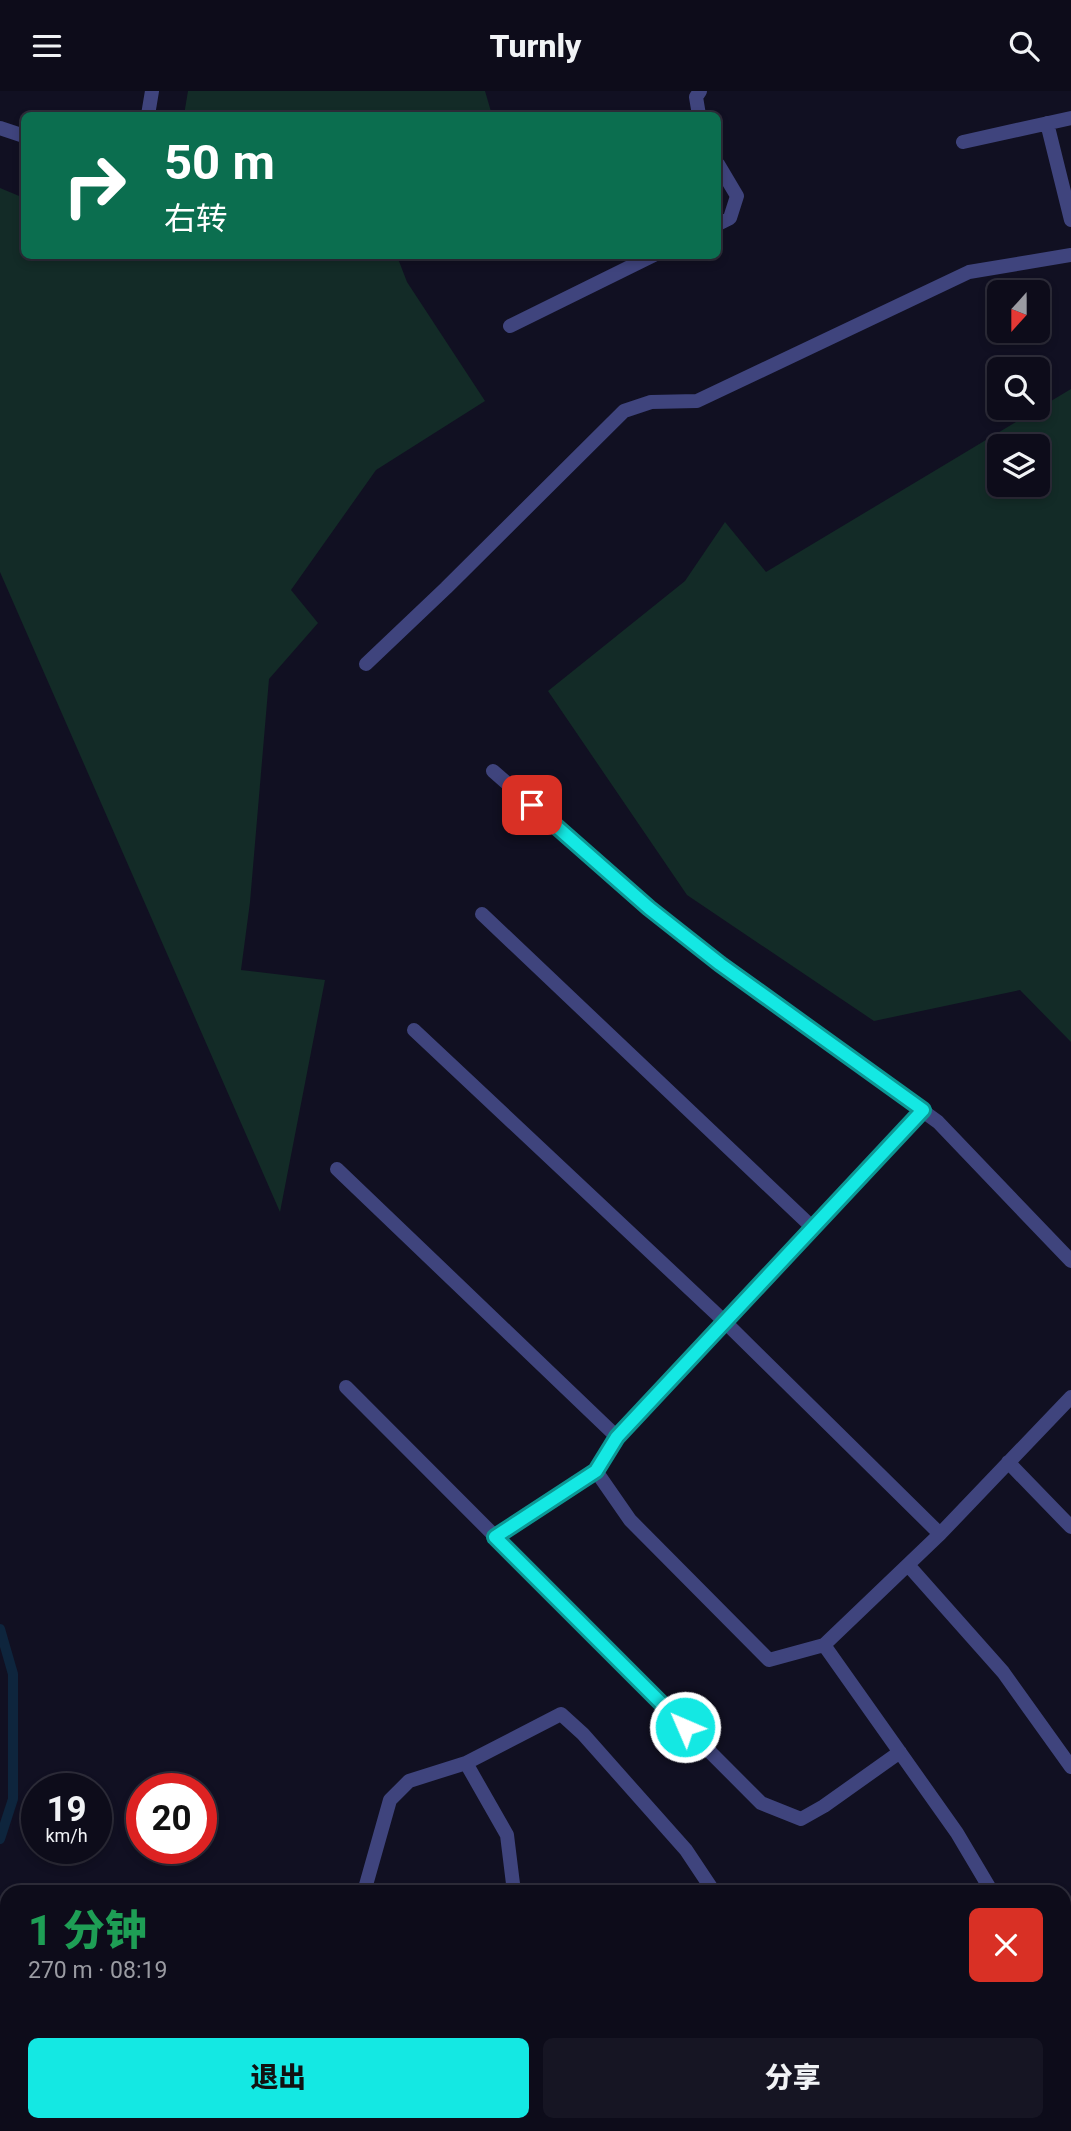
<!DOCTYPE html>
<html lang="zh">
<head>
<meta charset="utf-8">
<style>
	:root { --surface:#0d0c1a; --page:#161523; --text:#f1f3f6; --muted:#9a9ba2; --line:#2d2c39; --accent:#14e8e3 }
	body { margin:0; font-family:Roboto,"Noto Sans SC",sans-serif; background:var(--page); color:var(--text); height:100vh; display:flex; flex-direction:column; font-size:26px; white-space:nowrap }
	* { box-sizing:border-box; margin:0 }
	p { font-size:23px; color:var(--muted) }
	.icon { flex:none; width:38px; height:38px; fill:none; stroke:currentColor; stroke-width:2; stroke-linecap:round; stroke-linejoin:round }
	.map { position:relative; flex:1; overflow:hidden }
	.sheet { position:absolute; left:0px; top:1794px; width:1071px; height:247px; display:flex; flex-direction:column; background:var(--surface); border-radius:21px 21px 0 0; box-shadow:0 4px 10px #0003,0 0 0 2px var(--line) }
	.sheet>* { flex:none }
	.top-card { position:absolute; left:21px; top:21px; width:700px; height:147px; border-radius:10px; box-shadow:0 4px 10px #0003,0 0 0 2px var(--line); background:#0b6e4f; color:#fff; overflow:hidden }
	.needle { width:46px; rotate:201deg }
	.buttons { position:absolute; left:987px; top:189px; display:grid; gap:14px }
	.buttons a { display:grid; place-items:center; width:63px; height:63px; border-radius:10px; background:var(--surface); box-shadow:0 4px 10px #0003,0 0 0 2px var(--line); font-size:35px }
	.speed { position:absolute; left:21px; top:1682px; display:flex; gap:14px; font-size:35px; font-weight:700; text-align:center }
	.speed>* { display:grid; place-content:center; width:91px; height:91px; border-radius:50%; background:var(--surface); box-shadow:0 4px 10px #0003,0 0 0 2px var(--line); line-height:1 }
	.speed small { font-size:18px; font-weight:400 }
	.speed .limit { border:10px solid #d22; background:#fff; color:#111 }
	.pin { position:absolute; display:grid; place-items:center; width:60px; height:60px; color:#fff; margin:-30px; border-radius:14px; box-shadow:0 4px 10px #0006 }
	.me { position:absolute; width:77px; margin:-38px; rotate:315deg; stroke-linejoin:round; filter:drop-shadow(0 0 5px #0008) }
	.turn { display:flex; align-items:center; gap:24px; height:147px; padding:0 28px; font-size:32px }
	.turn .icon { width:91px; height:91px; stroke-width:2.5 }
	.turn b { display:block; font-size:49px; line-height:60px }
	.round { display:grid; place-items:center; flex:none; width:74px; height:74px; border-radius:10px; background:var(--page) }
	.head { display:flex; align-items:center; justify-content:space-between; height:119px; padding:0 28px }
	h1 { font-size:42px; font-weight:800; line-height:52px; color:#1e9e55 }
	.cta { display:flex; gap:14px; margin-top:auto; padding:14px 28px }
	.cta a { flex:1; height:80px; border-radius:10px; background:var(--accent); color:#111; font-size:28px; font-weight:800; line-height:80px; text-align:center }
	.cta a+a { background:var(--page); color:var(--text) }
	header { display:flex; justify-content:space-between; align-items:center; height:91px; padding:0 28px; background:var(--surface); font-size:32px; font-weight:800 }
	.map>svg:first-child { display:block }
	.green { fill:#132b27; fill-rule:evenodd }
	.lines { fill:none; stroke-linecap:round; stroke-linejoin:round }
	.stream { stroke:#0e253d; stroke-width:10 }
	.lane { stroke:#3f447d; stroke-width:14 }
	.secondary { stroke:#7480f3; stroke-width:14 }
	.route-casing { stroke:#0d9794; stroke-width:18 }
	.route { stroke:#14e8e3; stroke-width:12 }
</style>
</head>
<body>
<header><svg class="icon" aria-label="menu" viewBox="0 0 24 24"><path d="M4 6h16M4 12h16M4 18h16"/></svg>Turnly<svg class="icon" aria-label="search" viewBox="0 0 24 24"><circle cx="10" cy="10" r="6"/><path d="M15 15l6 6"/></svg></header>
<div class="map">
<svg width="1071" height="2040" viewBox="0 0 1071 2040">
	<rect width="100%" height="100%" fill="#111022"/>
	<path class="green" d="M188,0H485L492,24H184Z
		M0,97L24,107V164L397,165L407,191L485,310L376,379L291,499L318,532L269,588L250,811L241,879L325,889L280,1121L0,481Z
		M1071,298V951L1020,899L874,930L687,804L548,600L685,490L725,431L766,481ZM999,355H1038V394H999Z
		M0,1991L7,1999V2034H37L43,2040H0Z"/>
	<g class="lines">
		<path class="stream" d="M0,1538L13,1583V1708L0,1748"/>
		<path class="lane" d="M148,24L152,0
			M699,24L696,6L700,0
			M1047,32L1071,129
			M0,37L24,45
			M963,51L1071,27
			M718,73L737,105L730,127L718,133
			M510,235L654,164
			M366,573L446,497L624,320L651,311L697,310L969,181L1071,164
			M493,680L649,817L721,873L938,1031L1071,1170
			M482,823L813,1137
			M414,939L725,1231L940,1443
			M923,1019L617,1346L596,1380L630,1429L769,1569L824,1554L940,1443L1071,1306
			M337,1078L617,1346
			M346,1296L761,1712L801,1728L824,1715L900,1661
			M1008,1371L1071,1436
			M495,1446L596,1380
			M908,1474L1003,1581L1071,1676
			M824,1554L957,1742L992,1801
			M466,1672L507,1744L514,1801
			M364,1801L390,1709L409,1690L466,1672L561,1623L583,1643L686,1759L714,1801
			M1064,1920L1071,1931
			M347,2034L354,2040
			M482,2034V2040
			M948,2034L956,2040
			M380,2040L386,2034
			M816,2040L823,2034"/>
		<path class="secondary" d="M0,1904L7,1911
			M118,2034L124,2040"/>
	</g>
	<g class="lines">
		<g class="route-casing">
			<path id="route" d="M532,714L649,817L720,873L923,1019L617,1346L596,1380L495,1446L685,1636"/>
		</g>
		<use href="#route" class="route"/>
	</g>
</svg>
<div class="buttons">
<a><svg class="needle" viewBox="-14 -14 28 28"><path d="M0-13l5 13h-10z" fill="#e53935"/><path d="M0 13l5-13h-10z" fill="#9a9ba2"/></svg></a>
<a><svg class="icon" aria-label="search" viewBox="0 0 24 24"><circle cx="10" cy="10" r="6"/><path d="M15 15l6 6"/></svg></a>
<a><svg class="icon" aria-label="layers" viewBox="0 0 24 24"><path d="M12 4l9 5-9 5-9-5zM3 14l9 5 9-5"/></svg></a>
</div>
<div class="speed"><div>19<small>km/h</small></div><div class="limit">20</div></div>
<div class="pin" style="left:532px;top:714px;background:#d93025"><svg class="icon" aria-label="arrive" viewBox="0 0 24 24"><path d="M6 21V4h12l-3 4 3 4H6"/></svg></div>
<svg class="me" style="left:685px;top:1636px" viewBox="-20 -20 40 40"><circle r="17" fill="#14e8e3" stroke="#fff" stroke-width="3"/><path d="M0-11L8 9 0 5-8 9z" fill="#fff"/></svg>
<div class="top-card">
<div class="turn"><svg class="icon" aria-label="right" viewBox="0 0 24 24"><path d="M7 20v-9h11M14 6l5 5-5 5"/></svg><div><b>50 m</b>右转</div></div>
</div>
<section class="sheet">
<div class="head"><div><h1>1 分钟</h1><p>270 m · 08:19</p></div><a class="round" style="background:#d93025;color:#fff"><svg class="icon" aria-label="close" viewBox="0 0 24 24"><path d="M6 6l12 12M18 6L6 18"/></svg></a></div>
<div class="cta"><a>退出</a><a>分享</a></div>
</section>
</div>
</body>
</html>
